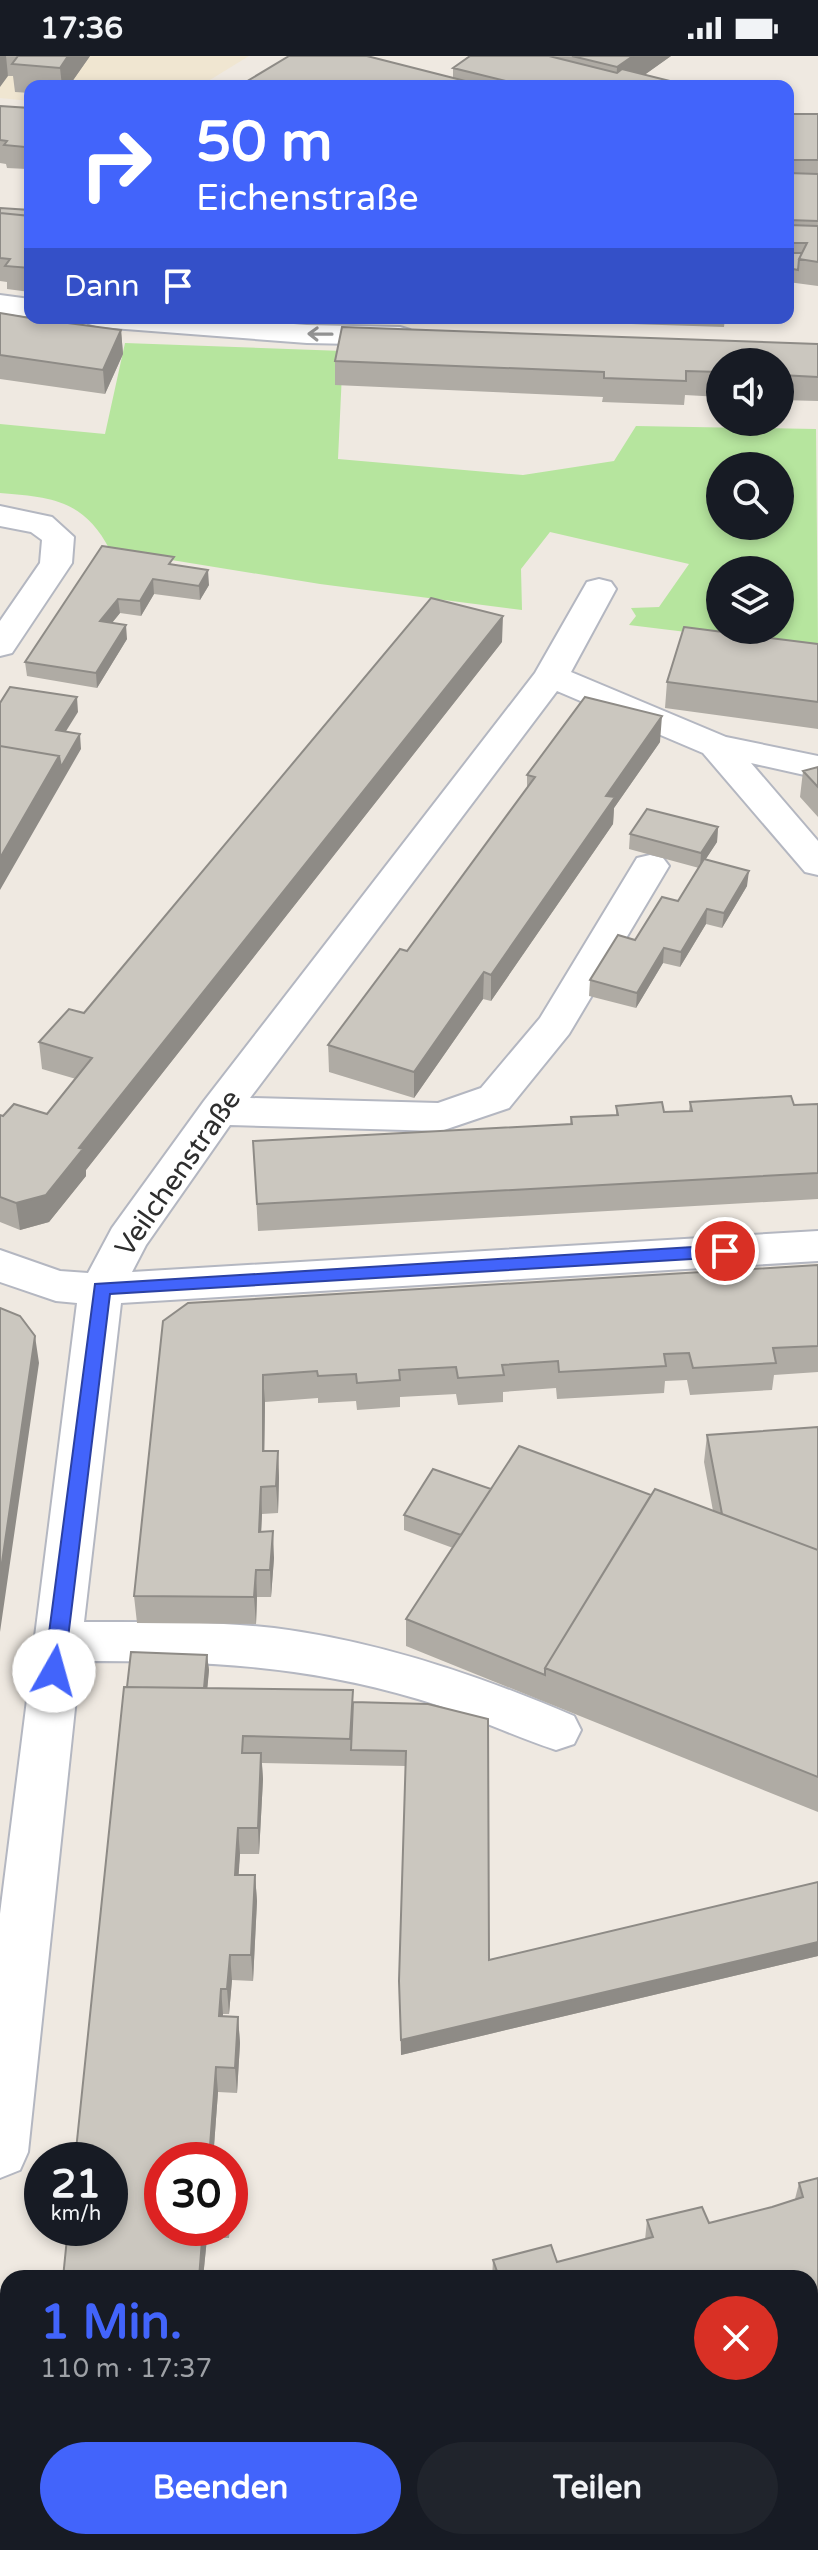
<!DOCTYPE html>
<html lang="de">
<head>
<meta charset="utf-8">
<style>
	:root { --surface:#171b24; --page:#20242c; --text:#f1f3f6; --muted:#9ea1a6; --accent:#4264fb }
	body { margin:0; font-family:"Varela Round",sans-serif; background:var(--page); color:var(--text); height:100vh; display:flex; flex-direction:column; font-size:30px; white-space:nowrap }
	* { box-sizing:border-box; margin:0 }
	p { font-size:26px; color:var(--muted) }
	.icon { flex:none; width:44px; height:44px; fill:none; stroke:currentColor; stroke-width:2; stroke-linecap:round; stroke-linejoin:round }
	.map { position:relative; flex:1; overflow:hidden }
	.drawer { position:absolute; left:0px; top:2214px; width:818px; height:280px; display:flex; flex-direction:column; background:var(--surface); border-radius:24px 24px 0 0; box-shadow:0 4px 12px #0003 }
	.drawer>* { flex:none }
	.guide { position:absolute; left:24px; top:24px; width:770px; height:244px; border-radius:16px; box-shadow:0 4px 12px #0003; background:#4264fb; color:#fff; overflow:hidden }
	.controls { position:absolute; left:706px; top:292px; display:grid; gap:16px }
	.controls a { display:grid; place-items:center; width:88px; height:88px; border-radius:50%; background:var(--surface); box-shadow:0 4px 12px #0003; font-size:40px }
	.speed { position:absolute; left:24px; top:2086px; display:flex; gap:16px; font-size:40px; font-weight:700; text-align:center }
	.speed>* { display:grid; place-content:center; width:104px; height:104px; border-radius:50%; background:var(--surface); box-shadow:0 4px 12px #0003; line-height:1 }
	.speed small { font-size:20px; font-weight:400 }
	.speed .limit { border:12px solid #d22; background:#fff; color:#111 }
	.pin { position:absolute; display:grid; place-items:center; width:68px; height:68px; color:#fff; margin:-34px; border:4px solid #fff; border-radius:50%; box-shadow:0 2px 8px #0007 }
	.me { position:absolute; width:88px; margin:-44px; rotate:7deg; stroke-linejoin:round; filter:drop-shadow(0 0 6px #0008) }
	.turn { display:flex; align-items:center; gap:28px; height:168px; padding:0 40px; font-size:36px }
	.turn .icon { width:104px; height:104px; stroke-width:2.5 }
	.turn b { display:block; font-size:56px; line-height:68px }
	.then { display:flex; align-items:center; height:76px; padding:0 40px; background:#0003; gap:16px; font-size:30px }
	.round { display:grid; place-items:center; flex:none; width:84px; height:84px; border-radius:42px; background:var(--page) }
	.overview { display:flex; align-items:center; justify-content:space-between; height:136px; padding:0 40px }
	h1 { font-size:48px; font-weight:800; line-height:60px; color:var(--accent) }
	.button { display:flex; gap:16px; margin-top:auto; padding:16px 40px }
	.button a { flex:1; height:92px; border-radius:48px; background:var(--accent); color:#fff; font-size:32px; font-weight:800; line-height:92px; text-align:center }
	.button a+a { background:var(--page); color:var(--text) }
	.status { display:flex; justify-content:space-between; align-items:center; height:56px; padding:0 40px; background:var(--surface); direction:ltr }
	.status svg { height:22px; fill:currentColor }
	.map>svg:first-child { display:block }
	.education { fill:#f0e6d1 }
	.green { fill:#b6e59e; fill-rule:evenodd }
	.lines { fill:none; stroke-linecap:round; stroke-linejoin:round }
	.minor-casing { stroke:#b4b7c1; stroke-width:4 }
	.minor { fill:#fff; fill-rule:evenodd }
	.wall { fill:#afaba4 }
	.shaded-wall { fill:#8e8b86 }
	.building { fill:#cbc7bf; stroke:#8e8b86; stroke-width:2 }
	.oneway { stroke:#969696 }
	.route { fill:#4264fb; stroke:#2b41a3; stroke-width:2 }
	.labels { text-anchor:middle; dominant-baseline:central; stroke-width:6; stroke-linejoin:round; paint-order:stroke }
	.street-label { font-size:28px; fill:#2e2e2e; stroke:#fff }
</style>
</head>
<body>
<div class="status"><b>17:36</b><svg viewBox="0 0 49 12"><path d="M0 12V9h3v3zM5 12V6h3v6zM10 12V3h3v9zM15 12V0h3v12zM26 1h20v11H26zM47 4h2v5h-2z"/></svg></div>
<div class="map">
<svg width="818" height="2494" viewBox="0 0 818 2494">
	<rect width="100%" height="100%" fill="#efe9e1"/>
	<path class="education" d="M0,0H249L200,30H30V45L0,42Z"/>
	<path class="green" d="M125,287L343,295L338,403L523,419L614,405L636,370L816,373L818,592L629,569L636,560L631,552L659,551L689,508L550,476L521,513L522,554L320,528L110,494C84,444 52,441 0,437V368L105,378ZM720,410H780V470H720ZM720,514H780V574H720Z"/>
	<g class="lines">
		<g class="minor-casing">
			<path id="minor" d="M0,239L30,243V261L0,257Z
				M84,262H213L307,269L400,271L410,274L415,280L410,286L400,289L307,287L99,271L89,268Z
				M0,450L52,461L74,481L72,507L12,597L0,600V565L40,507L42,484L31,476L0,470Z
				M599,523L611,526L616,533L571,616L726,681L818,700V722L751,707L818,785V819L805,816L703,697L557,635L250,1042L438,1047L481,1032L540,962L637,802L650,799L663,802L669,810L569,978L509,1052L441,1075L230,1069L146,1189L132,1216L818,1175V1205L121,1247L84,1566C147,1566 211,1565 274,1572C377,1585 478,1619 574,1660L581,1674L574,1688L556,1694C510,1679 466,1657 418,1643C299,1608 202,1605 80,1605L28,2096L20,2114L0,2122V1858L77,1247L56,1245L0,1226V1194L60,1215L88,1217L112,1172L204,1045L535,617L587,526Z
				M818,2352V2412L810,2415V2355Z
				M388,2486H476L473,2494H385Z"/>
		</g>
		<use href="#minor" class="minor"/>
	</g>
	<path class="wall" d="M0,0H90L69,30H30V37L15,36L13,20H8Z
		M470,0H671L644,19L690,30H239L453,22V12Z
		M0,50L30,52L27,113L7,112L6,108L0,107Z
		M788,58H818V230L788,226Z
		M30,130V148L29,147L28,134Z
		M0,152L30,154V236L7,233V226L0,225Z
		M0,257L121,274L123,298L105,338L0,323Z
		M449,262H725L724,271Z
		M818,288V345L780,344V306H720V341L685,339L684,349L602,346L603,341L335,329V305Z
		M102,490L175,509L209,529L200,544L154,538L141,560L120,557L112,567L127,583L97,632L27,620L25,606Z
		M502,586L86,1114V1120L49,1166L20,1174L0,1166V1059L3,1060L47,1058L76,1023L42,1013L39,986L84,957Z
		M818,588V673L665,652L667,626Z
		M660,686L614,752L613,768L491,945L483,943L414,1042L329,1016L328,989L407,895L527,732V719Z
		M818,711V761L800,741L803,715Z
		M718,771L717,786L705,804L747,830L722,872L706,868L680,911L663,907L636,952L589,940L590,924L678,845L699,812L629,793L630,778Z
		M690,1046L794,1049L818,1048V1143L258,1175L253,1085L570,1068L571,1061L616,1059V1050L664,1056L689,1055Z
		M818,1209V1316L774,1319L772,1334L690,1339L687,1324L665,1325L664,1337L557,1343L556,1332L503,1336V1346L458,1349L456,1338L400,1341V1351L357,1354L356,1345L318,1347V1342L265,1346L264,1395H278L279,1422L278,1457L262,1458L261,1475L274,1502L271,1541H257L256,1568L137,1567L134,1540L163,1265Z
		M818,1371V1756L406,1590V1563L453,1492L404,1474V1459L491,1433L651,1439L713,1455L704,1406L707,1379Z
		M131,1596L207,1599L209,1614L207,1632L353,1634V1646L428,1648L488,1663L489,1904L818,1826V1900L401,1999L399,1925L406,1710L262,1707L263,1723L259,1798H240L238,1819H255L257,1845L253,1925L232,1924L229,1958H223V1960L238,1961L240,1987L237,2037L218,2036L213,2103H230L232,2128L230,2168V2104H162V2172H230L229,2182H207L203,2222H63L68,2172H110V2104H75L124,1631H127Z
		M818,2122V2298L810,2300V2222H492L493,2204L557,2206L645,2184L647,2164L709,2167L772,2151L795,2143L799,2127Z
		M742,2486H810L818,2494H741Z"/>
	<path class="shaded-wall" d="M0,0H6L8,20L0,31Z
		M68,0H90L69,30H62L60,12Z
		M633,0H671L629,30H616L617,11Z
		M30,84V110L27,113L25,91Z
		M121,274L123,298L105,338L103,314Z
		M208,514L209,529L200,544L199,530Z
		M153,523L154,538L141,560L140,545Z
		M118,543L120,557L102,579L100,565Z
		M503,560L502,586L86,1114V1120L49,1166L20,1174L16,1147L79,1092Z
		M126,569L127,583L97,632L96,617Z
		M77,641L78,656L58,688L56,674Z
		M662,660L660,686L614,752L613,768L491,945V919L606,740Z
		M80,678L81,693L0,834V802L59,700Z
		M718,771L717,786L700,812L701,797Z
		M749,815L747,830L722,872L724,857Z
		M707,853L706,868L680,911L681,896Z
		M664,892L663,907L636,952L637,937Z
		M484,916L483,943L414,1042V1016Z
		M35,1280L39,1307L0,1576V1520Z
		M263,1319L265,1346L264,1422L263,1395Z
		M278,1395L279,1422L278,1457L276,1430Z
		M261,1431L262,1458L260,1502L259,1476Z
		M273,1475L274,1502L271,1541L270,1514Z
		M256,1514L257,1541L256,1568L254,1541Z
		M207,1599L209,1614L205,1659L203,1644Z
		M261,1697L263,1723L259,1798L258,1772Z
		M238,1772L240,1798L237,1845L235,1819Z
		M255,1819L257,1845L253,1925L251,1899Z
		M818,1886V1900L401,1999V1984Z
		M230,1899L232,1924L229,1958L227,1933Z
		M221,1933L223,1958L221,1986L219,1960Z
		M238,1961L240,1987L237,2037L235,2012Z
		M216,2011L218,2036L213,2104H209Z
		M230,2103L232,2128L230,2168Z
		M203,2172H206L207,2182L203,2222H199Z
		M818,2276V2298L810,2300V2278Z"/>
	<path class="building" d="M18,0H68L60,12L12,8Z
		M289,0H367L481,29L239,30Z
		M470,0H549L617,17L622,13L690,30H526L453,12Z
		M572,0H633L617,11Z
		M0,50L30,52V84L25,91L4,89L7,85L0,84Z
		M788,58H818V104H788Z
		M788,117L818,118V165L788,164Z
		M0,152L30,154V160L0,157Z
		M0,157L30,160V212L5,210L10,203L0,202Z
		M788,169L818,170V206L799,203L807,187H788Z
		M788,197H802L799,203L798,214L788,212Z
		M0,257L30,262L121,274L103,314L0,299Z
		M342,271L818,288V321L780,319V306H720V316L686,315V325L604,322V316L335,305Z
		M102,490L174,501L169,508L208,514L199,530L153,523L140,545L118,543L100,565L126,569L96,617L25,606Z
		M431,542L503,560L79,1092L83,1093L46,1139L16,1147L0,1141V1059L3,1060L14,1048L47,1058L92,1002L39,986L69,953L84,957Z
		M684,571L818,588V646L667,626Z
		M10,631L77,641L56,674L80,678L61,711L59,700L0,690V647Z
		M585,641L662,660L606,740L615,741L491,919L484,916L414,1016L328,989L400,893L407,895L535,721L527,719Z
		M0,690L59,700L0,802Z
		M818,711V731L803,715Z
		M647,753L718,771L701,797L630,778Z
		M704,803L749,815L724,857L707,853L681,896L664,892L637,937L590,924L618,879L635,884L662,841L678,845Z
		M791,1040L794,1049L818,1048V1117L257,1148L253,1085L572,1068L571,1061L618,1059L616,1050L662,1046L664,1056L692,1055L690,1046Z
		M818,1209V1290L773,1292L776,1307L693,1312L689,1297L664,1298L666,1310L559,1316L558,1305L502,1309L504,1319L458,1322L456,1311L399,1314L400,1324L357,1327L356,1318L318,1320L317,1315L263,1319V1395H278L276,1430L261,1431L259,1476L273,1475L270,1514H256L254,1541L134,1540L163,1265L188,1247Z
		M0,1252L20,1260L35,1280L0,1520Z
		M818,1371V1494L722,1458L707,1379Z
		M519,1390L651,1439L545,1612V1619L406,1563Z
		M433,1413L491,1433L461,1479L404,1459Z
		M655,1433L818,1494V1721L545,1612Z
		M131,1596L207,1599L204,1632L127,1631Z
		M124,1631L353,1634L350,1683L243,1680L242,1697H261L258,1772H238L236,1802L235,1819H255L251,1899H230L227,1933H221L219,1960L238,1961L235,2012L216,2011L209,2103H230V2107V2104H162V2172H203L199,2222H63L68,2172H110V2104H75Z
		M353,1646L428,1648L488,1663L489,1904L818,1826V1886L401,1984L399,1925L406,1695L351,1694Z
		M818,2122V2276L810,2278V2222H496L499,2221L493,2204L551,2189L557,2206L653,2181L647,2164L702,2151L709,2167L772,2151L803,2141L799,2127Z
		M818,2451V2494H753L750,2486H810V2453Z"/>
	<defs><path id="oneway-shaft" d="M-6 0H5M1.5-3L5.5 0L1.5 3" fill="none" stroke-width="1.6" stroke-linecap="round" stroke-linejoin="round" transform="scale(2)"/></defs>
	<use class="oneway" href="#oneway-shaft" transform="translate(320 278) rotate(-179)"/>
	<path class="route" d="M725,1189L734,1195L725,1201L110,1238L64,1615L61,1621H47L44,1615L95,1228Z"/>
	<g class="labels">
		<g class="street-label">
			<text transform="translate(178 1117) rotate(-55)">Veilchenstraße</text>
		</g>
	</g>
</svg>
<div class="controls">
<a><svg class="icon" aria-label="sound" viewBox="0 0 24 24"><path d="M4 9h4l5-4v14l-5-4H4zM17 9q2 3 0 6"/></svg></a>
<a><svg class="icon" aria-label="search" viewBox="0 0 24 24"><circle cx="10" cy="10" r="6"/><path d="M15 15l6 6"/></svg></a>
<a><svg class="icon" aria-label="layers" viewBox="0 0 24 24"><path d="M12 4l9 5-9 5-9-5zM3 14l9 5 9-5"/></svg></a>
</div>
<div class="speed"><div>21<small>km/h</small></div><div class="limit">30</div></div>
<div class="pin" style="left:725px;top:1195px;background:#d93025"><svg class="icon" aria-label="arrive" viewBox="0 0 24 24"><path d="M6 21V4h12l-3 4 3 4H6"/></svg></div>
<svg class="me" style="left:54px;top:1615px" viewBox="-20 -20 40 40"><circle r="19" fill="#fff"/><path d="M0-13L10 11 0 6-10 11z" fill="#4264fb"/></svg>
<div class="guide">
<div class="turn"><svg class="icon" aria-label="right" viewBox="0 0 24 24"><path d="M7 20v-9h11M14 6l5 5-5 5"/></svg><div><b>50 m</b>Eichenstraße</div></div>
<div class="then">Dann<svg class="icon" aria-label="arrive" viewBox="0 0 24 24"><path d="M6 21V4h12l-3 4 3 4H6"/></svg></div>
</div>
<section class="drawer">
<div class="overview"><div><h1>1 Min.</h1><p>110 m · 17:37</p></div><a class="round" style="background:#d93025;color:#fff"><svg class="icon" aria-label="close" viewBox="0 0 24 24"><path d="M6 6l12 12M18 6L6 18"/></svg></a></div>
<div class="button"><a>Beenden</a><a>Teilen</a></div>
</section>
</div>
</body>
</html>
